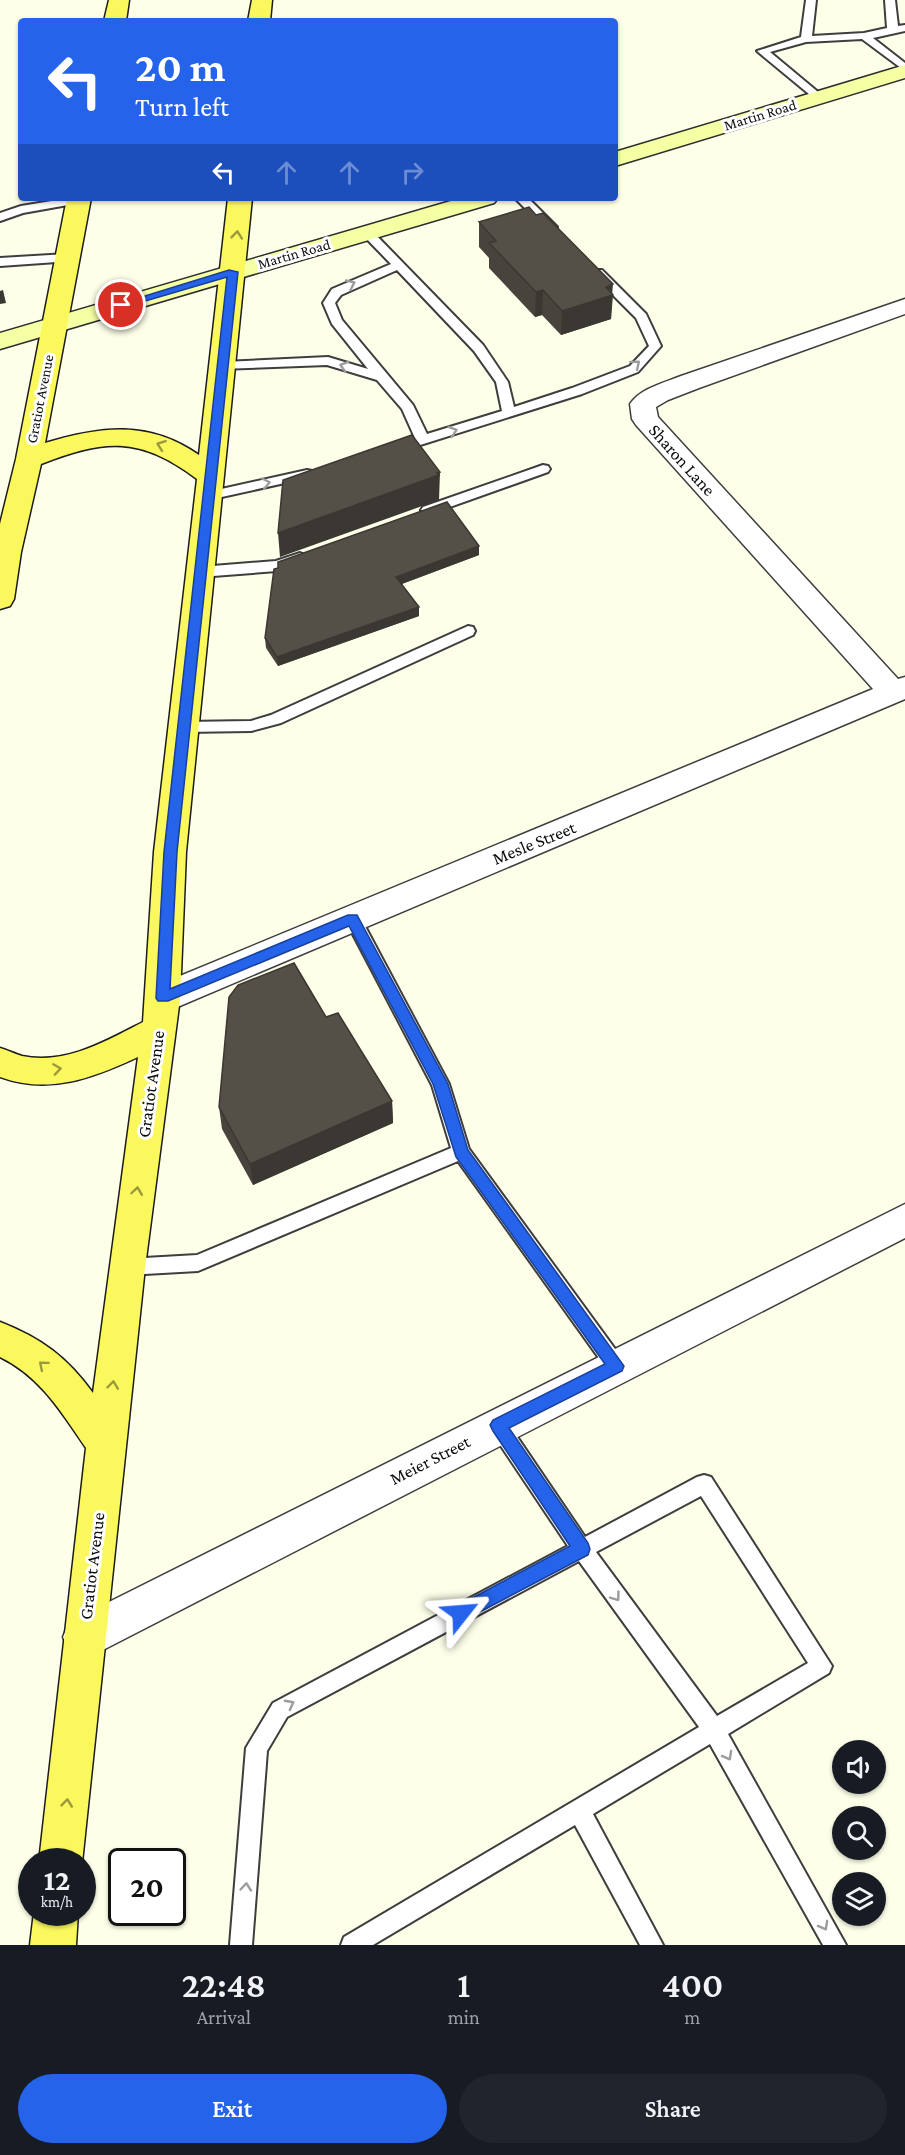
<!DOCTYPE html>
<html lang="en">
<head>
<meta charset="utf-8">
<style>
	:root { --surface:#171b24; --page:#20242c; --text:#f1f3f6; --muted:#9ea1a6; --accent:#2563eb }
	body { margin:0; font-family:"Crimson Pro",serif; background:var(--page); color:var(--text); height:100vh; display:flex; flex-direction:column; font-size:22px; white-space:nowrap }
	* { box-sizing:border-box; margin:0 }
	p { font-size:20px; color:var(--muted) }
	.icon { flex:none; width:33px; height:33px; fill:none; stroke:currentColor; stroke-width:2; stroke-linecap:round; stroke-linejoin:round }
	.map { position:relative; height:1945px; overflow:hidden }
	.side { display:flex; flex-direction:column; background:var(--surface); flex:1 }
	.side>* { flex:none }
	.guide { position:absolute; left:18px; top:18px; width:600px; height:183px; border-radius:6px; box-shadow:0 2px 4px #0004; background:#2563eb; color:#fff; overflow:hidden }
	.tools { position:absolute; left:832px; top:1740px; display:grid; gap:12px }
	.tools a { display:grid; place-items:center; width:54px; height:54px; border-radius:50%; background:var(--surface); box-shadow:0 2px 4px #0004; font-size:30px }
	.speed { position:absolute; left:18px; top:1848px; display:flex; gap:12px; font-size:30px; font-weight:700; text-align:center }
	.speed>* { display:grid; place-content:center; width:78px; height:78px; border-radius:50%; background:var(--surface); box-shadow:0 2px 4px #0004; line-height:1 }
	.speed small { font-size:15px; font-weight:400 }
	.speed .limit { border:3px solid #111; border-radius:9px; background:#fff; color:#111 }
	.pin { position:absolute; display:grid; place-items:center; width:51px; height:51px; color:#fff; margin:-26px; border:3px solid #fff; border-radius:50%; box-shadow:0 2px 6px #0007 }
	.me { position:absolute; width:66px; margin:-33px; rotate:62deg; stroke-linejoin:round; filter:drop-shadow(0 0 4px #0008) }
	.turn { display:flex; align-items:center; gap:21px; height:126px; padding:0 18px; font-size:27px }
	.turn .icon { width:78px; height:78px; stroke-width:2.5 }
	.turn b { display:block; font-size:42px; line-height:51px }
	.lanes { display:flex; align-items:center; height:57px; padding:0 18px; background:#0003; justify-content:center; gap:30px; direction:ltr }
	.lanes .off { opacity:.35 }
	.eta { display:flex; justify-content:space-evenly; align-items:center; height:102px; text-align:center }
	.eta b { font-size:36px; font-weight:600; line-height:42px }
	.action { display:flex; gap:12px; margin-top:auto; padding:12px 18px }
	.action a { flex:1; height:69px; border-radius:36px; background:var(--accent); color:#fff; font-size:24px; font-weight:600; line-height:69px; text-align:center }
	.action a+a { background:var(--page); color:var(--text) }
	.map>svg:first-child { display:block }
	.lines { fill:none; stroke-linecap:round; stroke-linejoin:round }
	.lane-casing { stroke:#3e3e3e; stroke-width:4 }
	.street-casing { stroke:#3e3e3e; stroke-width:3 }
	.secondary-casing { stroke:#2d2d2d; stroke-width:3 }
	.primary-casing { stroke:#1c1c1c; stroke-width:3 }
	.lane { fill:#fff; fill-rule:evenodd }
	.street { fill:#fff; fill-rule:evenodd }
	.secondary { fill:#f5ffa4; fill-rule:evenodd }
	.primary { fill:#fbf85d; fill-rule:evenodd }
	.wall { fill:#48443d }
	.shaded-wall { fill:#3b3732 }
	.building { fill:#544f47; stroke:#3b3732; stroke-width:1.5 }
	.oneway { stroke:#9b993c }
	.oneway2 { stroke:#9d9d9d }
	.route { fill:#2563eb; stroke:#184099; stroke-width:1.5 }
	.labels { text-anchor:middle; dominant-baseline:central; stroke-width:6; stroke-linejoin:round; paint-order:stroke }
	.far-street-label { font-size:15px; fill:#0b0b0b; stroke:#fff }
	.street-label { font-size:18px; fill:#0b0b0b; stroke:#fff }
</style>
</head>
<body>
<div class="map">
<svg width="905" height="1945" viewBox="0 0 905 1945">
	<rect width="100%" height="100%" fill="#feffe9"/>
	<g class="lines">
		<g class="lane-casing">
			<path id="lane" d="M806,0H816L812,36L864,33L887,28L885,0H895L898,26L905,25V31L873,38L905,63V71L862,39L806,42L770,52L824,97L823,99H815L757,51L801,37Z
				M70,198L85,200L79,203L23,213L0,221V213L21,206Z
				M515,198H528L557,227V233H549Z
				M367,229L371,230L483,345L508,382L514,407L572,388L630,366L649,346L636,318L594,276V270H602L646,314L661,346L638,372L582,394L398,452L393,451L391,448L393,445L415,438L402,409L377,380L327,365L219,369L217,366L223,362L328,357L368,369L332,324L323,303L332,289L391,264L361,233ZM397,270L474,351L496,382L502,411L427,434L413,405L342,320L335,303L341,295Z
				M67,254L73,258L71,261L0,266V258Z
				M543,465L548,466L550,469L548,472L433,513L428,514L421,510L423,507Z
				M307,470L312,471L314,474L312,477L208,500L201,496L208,492Z
				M300,553L305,555L307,558L305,561L277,571L200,577L193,572L200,567L276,561Z
				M468,626L473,627L475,631L473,635L281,723L251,731L184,732L179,731L177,727L179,723L184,722L251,721L271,715Z
				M353,913L359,915L449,1084L469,1149L623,1360L625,1366L623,1372L616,1375L609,1372L458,1161L198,1271L127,1275L121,1273L118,1267L121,1261L127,1259L197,1255L451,1148L432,1085L345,919L347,915Z
				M498,1416L505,1419L585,1537L697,1477L704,1475L711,1477L832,1666L829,1673L728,1734L846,1945H823L710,1744L593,1814L663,1945H640L575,1825L373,1945H341L344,1937L699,1727L579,1561L287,1717L267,1751L252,1945H230L246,1748L273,1703L568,1546L491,1431L488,1425L491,1419ZM701,1496L808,1663L717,1716L596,1552Z"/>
		</g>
		<g class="street-casing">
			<path id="street" d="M905,299V314L699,388L668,400L656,407L658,417L898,679L905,677V699L175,1008L163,1011L151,1008L146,998L151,988L873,689L636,425L632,419L630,404C641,388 664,383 681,376Z
				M905,1204V1238L99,1652L84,1658L69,1652L63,1637L69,1622Z"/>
		</g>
		<g class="secondary-casing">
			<path id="secondary" d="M905,65V78L615,166V152Z
				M461,198H498L494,203L0,349V333Z"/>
		</g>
		<g class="primary-casing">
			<path id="primary" d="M109,0H129L126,21H104Z
				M252,0H272L270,21H248Z
				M67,198H91L45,443C101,426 149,420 199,455L228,198H252L186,852L180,998L145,1267L82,1863V1862H39L86,1448C62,1413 40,1376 0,1357V1322C41,1338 67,1357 93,1393L138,1057C93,1078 49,1095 0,1077V1048C7,1050 15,1054 22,1056C66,1065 106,1041 143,1022L154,852L197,479C139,436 106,439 41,464L21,552L14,599L10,606L0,609V524L16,459Z
				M34,1912H78L76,1945H30Z"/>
		</g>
		<use href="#lane" class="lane"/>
		<use href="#street" class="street"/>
		<use href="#secondary" class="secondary"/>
		<use href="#primary" class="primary"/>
	</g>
	<path class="wall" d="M308,198H358V201H309Z
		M479,222L612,293L611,319L561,335L542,315L535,317L489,268V258L479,247Z
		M479,555L402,584L419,616L278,666L266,648L265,638L274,569Z
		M326,1017L392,1101L393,1123L253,1185L222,1129L219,1107Z"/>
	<path class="shaded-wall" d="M613,284L612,295H613L611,319L561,335L562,311L606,287Z
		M3,290L6,303L0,304V291Z
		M543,290L542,315L535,317L536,292Z
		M440,472L439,500L280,557L278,533Z
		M479,546V555L396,586V577Z
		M419,607V616L278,666L277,657Z
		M392,1101L393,1123L253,1185L250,1164Z"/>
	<path class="building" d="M529,207L536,215L543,213L613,284L606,287L613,295L562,311L543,290L536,292L489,243L496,241L479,222Z
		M412,435L440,472L437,473L439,475L278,533L283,480Z
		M447,502L479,546L396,577L419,607L277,657L265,638L274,569L278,568V562Z
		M294,963L326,1017L338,1013L392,1101L250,1164L219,1107L229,997L238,985Z"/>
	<defs><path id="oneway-chevron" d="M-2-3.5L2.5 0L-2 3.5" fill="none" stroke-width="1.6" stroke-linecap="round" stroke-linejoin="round" transform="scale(1.5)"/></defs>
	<g class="oneway">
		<use href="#oneway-chevron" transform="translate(237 235) rotate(-84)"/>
		<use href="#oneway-chevron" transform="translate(161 445) rotate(-160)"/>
		<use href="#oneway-chevron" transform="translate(57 1069) rotate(-8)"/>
		<use href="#oneway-chevron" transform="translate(137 1191) rotate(-82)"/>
		<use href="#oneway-chevron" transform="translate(43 1365) rotate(-140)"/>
		<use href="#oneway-chevron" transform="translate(113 1385) rotate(-83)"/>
		<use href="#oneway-chevron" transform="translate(67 1803) rotate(-84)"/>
	</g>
	<g class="oneway2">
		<use href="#oneway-chevron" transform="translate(351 284) rotate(-25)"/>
		<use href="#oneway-chevron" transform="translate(636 364) rotate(-40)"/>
		<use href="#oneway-chevron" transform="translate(344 366) rotate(-164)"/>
		<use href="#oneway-chevron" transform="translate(453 431) rotate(-18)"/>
		<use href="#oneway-chevron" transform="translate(266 483) rotate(-12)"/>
		<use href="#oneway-chevron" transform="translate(616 1597) rotate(54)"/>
		<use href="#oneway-chevron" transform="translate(290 1704) rotate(-28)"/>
		<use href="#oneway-chevron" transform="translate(728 1756) rotate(61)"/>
		<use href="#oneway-chevron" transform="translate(246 1887) rotate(-85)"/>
		<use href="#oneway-chevron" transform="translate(824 1926) rotate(61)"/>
	</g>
	<path class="route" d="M229,270L238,272L177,852L170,989L348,915H357L448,1084L468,1150L624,1366L622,1371L509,1428L588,1543L590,1549L588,1555L461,1622L455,1619L452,1613L455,1607L570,1546L493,1431L490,1425L493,1420L605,1364L456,1157L433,1084L349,926L168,1001H158L156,998L164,852L227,277L125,307L116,305Z"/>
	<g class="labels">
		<g class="far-street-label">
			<text transform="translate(760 115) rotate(-17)">Martin Road</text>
			<text transform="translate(294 254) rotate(-16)">Martin Road</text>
			<text transform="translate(40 399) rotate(-79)">Gratiot Avenue</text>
		</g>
		<g class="street-label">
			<text transform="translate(682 460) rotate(48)">Sharon Lane</text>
			<text transform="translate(534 843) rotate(-22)">Mesle Street</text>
			<text transform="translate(151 1084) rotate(-82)">Gratiot Avenue</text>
			<text transform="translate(430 1460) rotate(-27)">Meier Street</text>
			<text transform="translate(92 1566) rotate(-83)">Gratiot Avenue</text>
		</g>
	</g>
</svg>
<div class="tools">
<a><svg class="icon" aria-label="sound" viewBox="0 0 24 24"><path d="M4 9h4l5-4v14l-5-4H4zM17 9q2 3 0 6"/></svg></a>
<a><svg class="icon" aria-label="search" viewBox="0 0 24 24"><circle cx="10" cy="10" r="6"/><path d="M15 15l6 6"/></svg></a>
<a><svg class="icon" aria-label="layers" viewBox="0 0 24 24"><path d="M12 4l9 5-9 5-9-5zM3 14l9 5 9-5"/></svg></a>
</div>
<div class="speed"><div>12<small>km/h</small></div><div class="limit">20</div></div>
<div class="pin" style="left:121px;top:305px;background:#d93025"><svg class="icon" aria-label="arrive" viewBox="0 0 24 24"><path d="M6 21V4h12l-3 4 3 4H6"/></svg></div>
<svg class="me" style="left:461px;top:1613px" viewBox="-20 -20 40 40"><path d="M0-17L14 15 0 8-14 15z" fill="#2563eb" stroke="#fff" stroke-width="4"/></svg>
<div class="guide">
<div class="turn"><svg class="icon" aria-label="left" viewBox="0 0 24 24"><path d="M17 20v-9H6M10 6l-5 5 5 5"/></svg><div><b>20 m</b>Turn left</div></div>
<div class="lanes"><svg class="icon" aria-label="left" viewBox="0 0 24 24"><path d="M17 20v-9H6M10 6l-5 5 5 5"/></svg><svg class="icon off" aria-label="ahead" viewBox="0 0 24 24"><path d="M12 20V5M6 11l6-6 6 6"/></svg><svg class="icon off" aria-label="ahead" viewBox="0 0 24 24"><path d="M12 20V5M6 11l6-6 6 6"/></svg><svg class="icon off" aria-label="right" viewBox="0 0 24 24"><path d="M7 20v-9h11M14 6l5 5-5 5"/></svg></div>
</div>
</div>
<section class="side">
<div class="eta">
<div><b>22:48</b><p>Arrival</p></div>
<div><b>1</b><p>min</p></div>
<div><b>400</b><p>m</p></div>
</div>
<div class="action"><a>Exit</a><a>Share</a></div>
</section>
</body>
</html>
